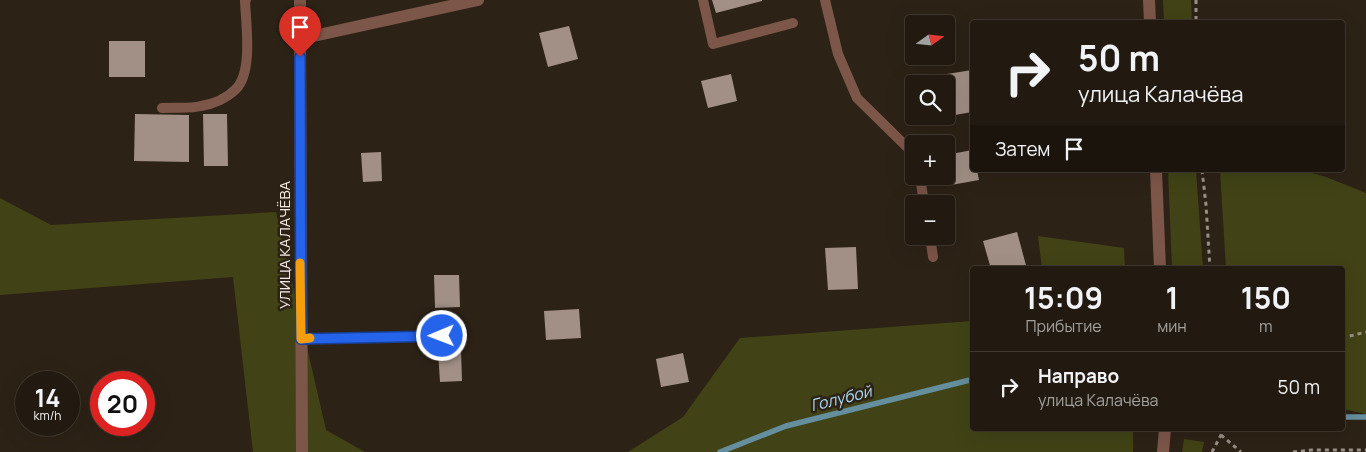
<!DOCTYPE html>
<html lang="ru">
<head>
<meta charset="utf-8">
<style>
	:root { --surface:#221a10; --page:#2e271e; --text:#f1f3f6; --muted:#a2a19f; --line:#3f3830 }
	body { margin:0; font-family:Manrope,sans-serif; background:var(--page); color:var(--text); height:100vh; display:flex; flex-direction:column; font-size:19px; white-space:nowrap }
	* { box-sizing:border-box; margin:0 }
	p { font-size:16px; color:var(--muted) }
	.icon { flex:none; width:28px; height:28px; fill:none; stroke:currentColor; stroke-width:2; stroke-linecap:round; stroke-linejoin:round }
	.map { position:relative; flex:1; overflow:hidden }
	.side { position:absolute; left:970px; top:266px; width:375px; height:165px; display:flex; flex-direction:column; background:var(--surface); border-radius:5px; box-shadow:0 5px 20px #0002,0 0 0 1px var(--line) }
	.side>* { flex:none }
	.hud { position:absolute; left:970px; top:20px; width:375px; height:152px; border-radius:5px; box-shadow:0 5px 20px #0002,0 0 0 1px var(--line); background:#221a10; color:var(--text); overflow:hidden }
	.needle { width:32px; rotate:75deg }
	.controls { position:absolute; left:905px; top:15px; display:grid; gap:10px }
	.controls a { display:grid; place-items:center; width:50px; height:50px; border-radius:5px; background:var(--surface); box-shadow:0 5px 20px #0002,0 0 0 1px var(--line); font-size:25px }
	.speed { position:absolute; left:15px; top:371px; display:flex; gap:10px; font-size:25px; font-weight:700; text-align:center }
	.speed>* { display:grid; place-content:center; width:65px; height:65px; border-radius:50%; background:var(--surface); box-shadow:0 5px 20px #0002,0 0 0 1px var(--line); line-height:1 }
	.speed small { font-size:12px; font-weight:400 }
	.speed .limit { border:8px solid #d22; background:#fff; color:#111 }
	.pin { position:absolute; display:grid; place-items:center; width:42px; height:42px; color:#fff; margin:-51px -21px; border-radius:50% 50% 50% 0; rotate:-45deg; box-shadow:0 0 5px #0007 }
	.pin .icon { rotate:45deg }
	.me { position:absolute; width:55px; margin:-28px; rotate:269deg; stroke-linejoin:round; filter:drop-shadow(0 0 4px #0008) }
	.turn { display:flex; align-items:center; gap:18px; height:105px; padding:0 25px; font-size:22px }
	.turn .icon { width:65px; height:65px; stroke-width:2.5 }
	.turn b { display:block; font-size:35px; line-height:42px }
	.then { display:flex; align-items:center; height:48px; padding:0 25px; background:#0003; gap:10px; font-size:19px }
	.eta { display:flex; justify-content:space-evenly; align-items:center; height:85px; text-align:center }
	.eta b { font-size:30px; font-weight:700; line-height:35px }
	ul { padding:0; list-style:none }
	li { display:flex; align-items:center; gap:15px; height:70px; padding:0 25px; border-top:1px solid var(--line) }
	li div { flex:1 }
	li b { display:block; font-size:19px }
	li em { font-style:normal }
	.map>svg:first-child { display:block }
	.green { fill:#414316 }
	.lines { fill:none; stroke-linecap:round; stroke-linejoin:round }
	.stream { stroke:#658e9e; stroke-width:5.5 }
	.building { fill:#a29086 }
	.path { stroke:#988f86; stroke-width:3; stroke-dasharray:4 4; stroke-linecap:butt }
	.service { stroke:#7d564a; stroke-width:10 }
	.minor { stroke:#7d564a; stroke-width:12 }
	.tertiary { stroke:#7d564a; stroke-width:12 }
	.route-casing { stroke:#184099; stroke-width:12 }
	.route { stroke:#2563eb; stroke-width:9 }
	.slow { stroke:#f59e0b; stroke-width:9 }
	.labels { text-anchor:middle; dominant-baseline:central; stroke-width:5; stroke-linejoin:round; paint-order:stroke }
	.street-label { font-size:15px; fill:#f2eae3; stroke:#2d2216 }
	.water-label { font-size:16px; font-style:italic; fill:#aadcf4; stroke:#2d2216 }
</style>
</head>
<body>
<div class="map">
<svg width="1366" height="452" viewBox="0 0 1366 452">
	<rect width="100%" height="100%" fill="#2d2216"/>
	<path class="green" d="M1163,0H1191L1192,22H1164Z
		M1168,170H1196L1203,269H1172Z
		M1220,170H1301L1326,177L1366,193V414L1343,409L1342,269H1226Z
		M0,198L51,225L276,212L326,430L365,452H253L233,277L0,295Z
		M1038,236L1124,248L1125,269H1042Z
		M972,321V429H1133V452H628L683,417L740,338Z
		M1184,439L1204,442L1202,452H1182Z"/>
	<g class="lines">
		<path class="stream" d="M1342,417H1366
			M720,452L786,426L970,380L972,381"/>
	</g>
	<path class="building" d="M712,0H762V1L716,13Z
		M569,26L578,59L548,67L539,33Z
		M109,41H145V77H109Z
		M972,70V112L955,115L947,74Z
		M731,74L737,101L708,108L701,81Z
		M135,114L189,115V162L134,161Z
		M203,114H227L228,166H204Z
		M972,150V170H977L979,180L951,185L946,155Z
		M381,152L382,181L363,182L361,153Z
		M1017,232L1027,269H991L983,241Z
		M856,247L858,289L828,290L825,248Z
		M434,275H459L460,307L435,308Z
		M579,309L581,338L546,340L544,311Z
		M461,350L462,381L440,382L438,351Z
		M683,353L689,382L661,387L656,359Z"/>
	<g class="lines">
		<path class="path" d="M1196,0V22
			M1202,170L1206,205L1210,269
			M1342,338L1366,332
			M1221,435L1241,452
			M1212,452L1221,435L1223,429
			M1293,452L1312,450H1366"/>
		<path class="service" d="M703,0L713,44L793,23
			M825,0L838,54L857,98L910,150L914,159
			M162,108C175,107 189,109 201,106C213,104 227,98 236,89C253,72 246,24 245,1L246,0
			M920,176L924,204
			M930,236L933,257
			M301,339L442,336"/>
		<path class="minor" d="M300,0V39L302,452
			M300,39L478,0"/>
		<path class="tertiary" d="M1149,0L1150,22
			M1156,170L1160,269
			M1163,452L1165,429"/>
	</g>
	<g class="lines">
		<g class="route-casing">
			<path id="route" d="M300,57L301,339L442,336"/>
		</g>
		<use href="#route" class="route"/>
		<path class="slow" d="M300,263L301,339L310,338"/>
	</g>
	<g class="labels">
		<g class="street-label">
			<text transform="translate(284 245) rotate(-90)">УЛИЦА КАЛАЧЁВА</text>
		</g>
		<g class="water-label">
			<text transform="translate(841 398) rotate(-14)">Голубой</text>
		</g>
	</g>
</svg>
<div class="controls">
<a><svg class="needle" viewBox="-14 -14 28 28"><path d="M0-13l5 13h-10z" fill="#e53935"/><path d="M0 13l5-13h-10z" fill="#a2a19f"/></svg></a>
<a><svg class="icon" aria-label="search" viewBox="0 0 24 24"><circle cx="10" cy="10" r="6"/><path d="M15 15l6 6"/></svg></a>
<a>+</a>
<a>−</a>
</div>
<div class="speed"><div>14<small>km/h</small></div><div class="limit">20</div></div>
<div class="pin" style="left:300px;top:57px;background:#d93025"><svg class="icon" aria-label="arrive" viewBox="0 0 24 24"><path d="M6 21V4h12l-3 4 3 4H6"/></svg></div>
<svg class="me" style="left:442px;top:336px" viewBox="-20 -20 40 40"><circle r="17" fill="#2563eb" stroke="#fff" stroke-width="3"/><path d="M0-11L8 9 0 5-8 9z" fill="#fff"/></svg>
<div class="hud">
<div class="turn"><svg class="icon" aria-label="right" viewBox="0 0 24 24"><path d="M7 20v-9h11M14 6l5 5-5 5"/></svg><div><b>50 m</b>улица Калачёва</div></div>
<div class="then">Затем<svg class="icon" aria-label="arrive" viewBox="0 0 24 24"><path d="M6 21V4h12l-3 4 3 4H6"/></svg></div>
</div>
<section class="side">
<div class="eta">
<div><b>15:09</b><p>Прибытие</p></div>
<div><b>1</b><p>мин</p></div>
<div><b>150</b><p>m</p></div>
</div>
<ul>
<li><svg class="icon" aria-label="right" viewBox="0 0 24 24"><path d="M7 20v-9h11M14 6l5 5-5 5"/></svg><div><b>Направо</b><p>улица Калачёва</p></div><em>50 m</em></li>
</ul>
</section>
</div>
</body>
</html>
